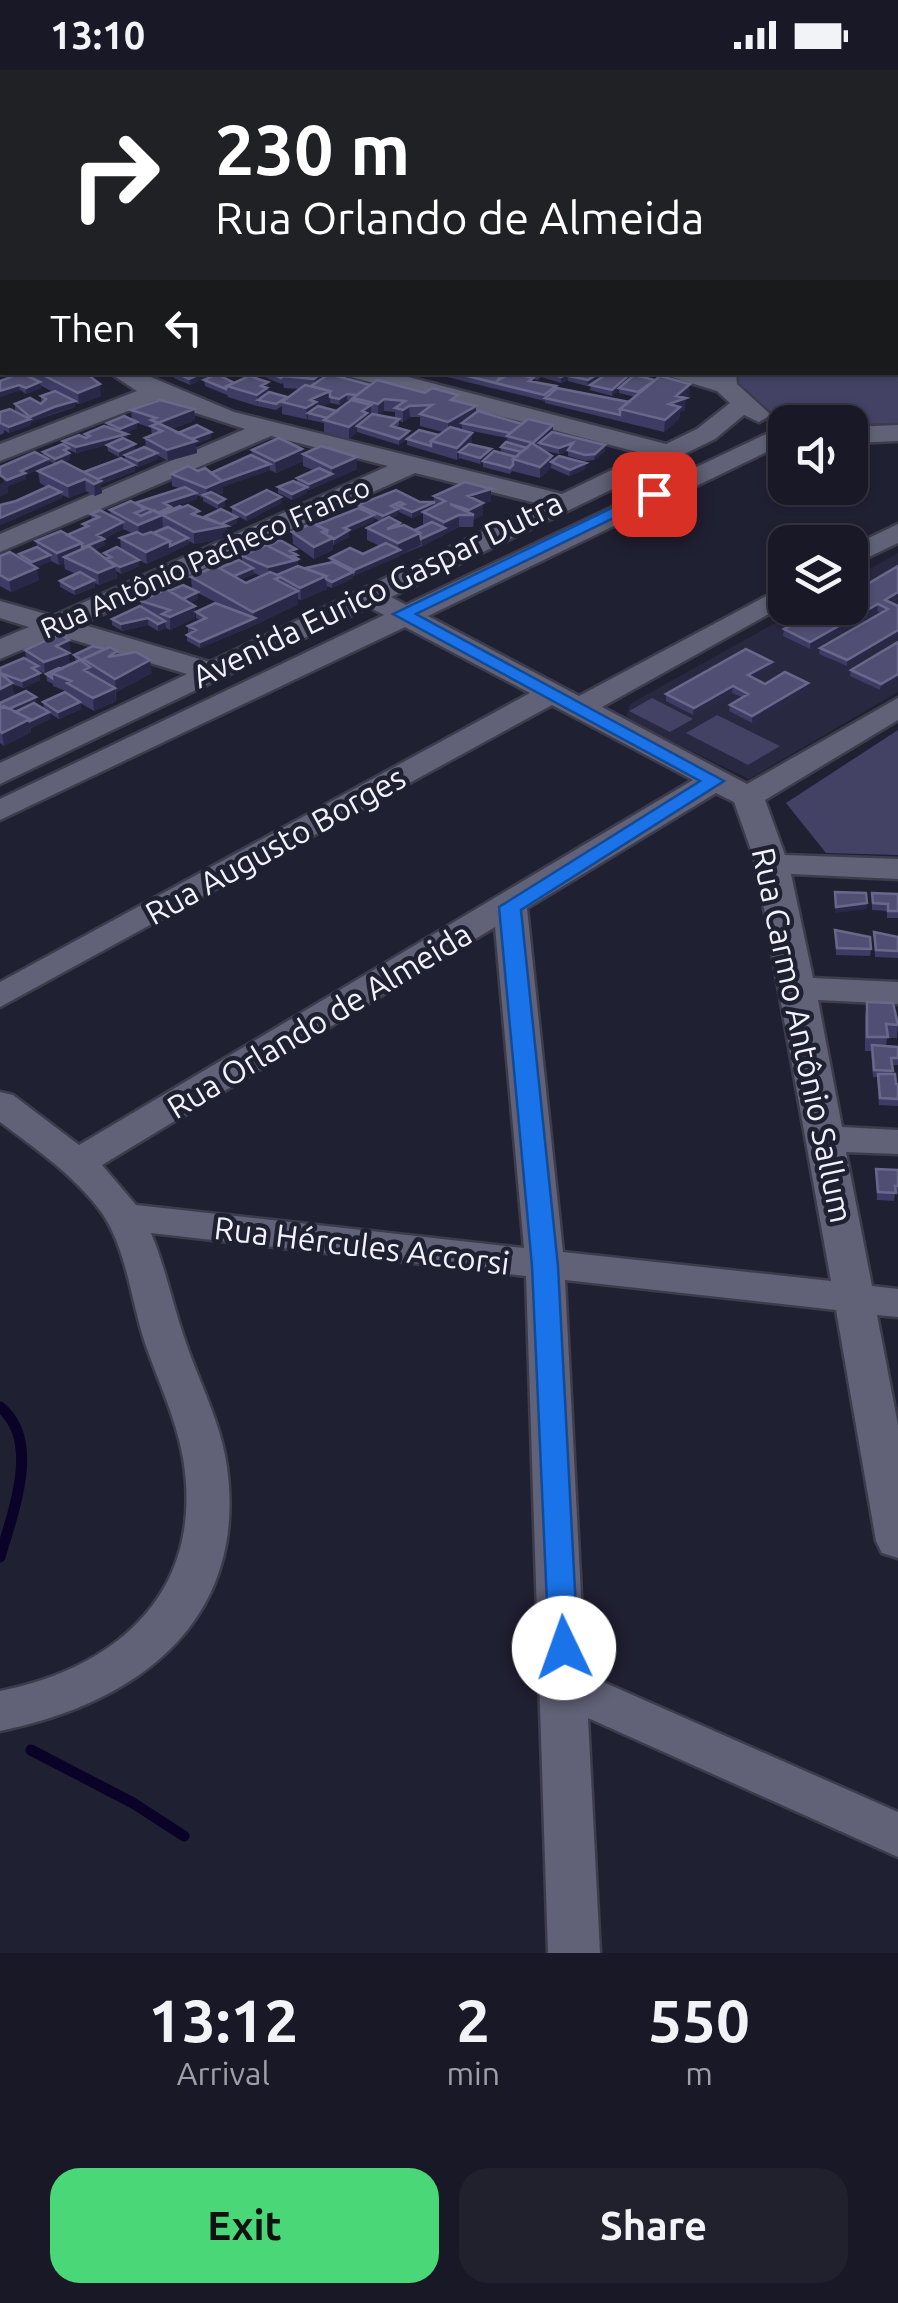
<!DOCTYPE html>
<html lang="en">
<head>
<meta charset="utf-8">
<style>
	:root { --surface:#181826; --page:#21212e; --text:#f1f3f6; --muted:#9fa0a7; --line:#363743; --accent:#4ad777 }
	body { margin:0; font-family:Ubuntu,sans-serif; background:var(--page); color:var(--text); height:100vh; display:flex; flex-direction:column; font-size:38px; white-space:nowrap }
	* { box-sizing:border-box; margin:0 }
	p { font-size:32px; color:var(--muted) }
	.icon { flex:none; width:55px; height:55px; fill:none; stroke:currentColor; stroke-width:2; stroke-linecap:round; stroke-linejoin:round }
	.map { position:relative; height:1883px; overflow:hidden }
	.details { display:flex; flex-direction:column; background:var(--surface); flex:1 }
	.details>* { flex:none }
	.banner { position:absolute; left:0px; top:0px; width:900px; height:305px; box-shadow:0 2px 8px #0004,0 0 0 2px var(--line); background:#202124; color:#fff; overflow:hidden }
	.controls { position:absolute; left:768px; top:335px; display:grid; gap:20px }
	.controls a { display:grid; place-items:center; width:100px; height:100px; border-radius:20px; background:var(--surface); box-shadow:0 2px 8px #0004,0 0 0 2px var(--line); font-size:50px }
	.pin { position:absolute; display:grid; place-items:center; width:85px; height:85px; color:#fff; margin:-42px; border-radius:20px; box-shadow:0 5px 15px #0006 }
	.me { position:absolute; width:110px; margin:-55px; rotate:357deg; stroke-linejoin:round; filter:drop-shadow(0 0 8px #0008) }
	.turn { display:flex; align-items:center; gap:35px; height:210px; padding:0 50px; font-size:45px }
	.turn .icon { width:130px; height:130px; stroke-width:2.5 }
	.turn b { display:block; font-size:70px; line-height:85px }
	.then { display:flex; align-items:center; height:95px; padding:0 50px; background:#0003; gap:20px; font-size:38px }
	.eta { display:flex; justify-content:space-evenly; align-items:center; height:170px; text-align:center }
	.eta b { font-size:60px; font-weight:600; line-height:70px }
	.button { display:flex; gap:20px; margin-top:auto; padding:20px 50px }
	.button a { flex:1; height:115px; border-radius:30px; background:var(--accent); color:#111; font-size:40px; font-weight:600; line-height:115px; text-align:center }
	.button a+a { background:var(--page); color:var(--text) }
	.status { display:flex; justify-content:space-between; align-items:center; height:70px; padding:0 50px; background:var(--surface); direction:ltr }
	.status svg { height:28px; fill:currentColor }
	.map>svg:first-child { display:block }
	.built { fill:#292841 }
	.green { fill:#434265 }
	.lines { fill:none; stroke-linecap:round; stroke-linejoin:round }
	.stream { stroke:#0a0227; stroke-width:11 }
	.minor-casing { stroke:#3d3c4c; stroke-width:5 }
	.minor { fill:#616177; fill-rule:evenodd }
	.wall { fill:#3e3b64; fill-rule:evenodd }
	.shaded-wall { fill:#2a2849 }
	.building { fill:#514e74; stroke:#6a688a; stroke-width:2.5 }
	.route { fill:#1a73e8; stroke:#114b97; stroke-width:2.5 }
	.labels { text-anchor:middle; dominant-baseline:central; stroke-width:9; stroke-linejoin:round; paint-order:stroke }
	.far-street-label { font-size:28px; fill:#f2f2fd; stroke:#202033 }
	.street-label { font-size:32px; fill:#f2f2fd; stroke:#202033 }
</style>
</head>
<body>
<div class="status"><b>13:10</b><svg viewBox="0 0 49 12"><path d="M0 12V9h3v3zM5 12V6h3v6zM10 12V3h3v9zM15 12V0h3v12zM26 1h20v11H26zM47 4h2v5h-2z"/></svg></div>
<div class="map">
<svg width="898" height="1883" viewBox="0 0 898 1883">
	<rect width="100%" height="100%" fill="#202033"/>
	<path class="built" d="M898,483V622L749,709L626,649L630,634L802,538H850V510Z"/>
	<path class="green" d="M898,277V357L850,361V352C788,352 781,356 734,312L736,303L898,302Z
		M652,628L693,649L670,662L629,641Z
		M717,645L780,676L748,695L686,663Z
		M898,660V785L826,783L786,733Z"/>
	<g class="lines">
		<path class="stream" d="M0,1337C42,1370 12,1445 0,1487
			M31,1680L133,1733L184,1766"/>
		<g class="minor-casing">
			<path id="minor" d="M30,0H49L50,2H31Z
				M158,0H177L178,2H159Z
				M194,0H213L214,2H195Z
				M0,147H2V163H0Z
				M0,288L3,302L0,303Z
				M108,302H139L234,342L562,424L645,384L351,307L347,302H389L666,374L697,359L730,333L717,321L655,302H736L737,314L771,345L759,352L744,345L715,369L391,527L406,535L785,355V373L428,546L579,626L785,516V535L602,637L747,714L898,628V650L765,730L785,785L898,789V809L791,804L813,908L898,912V934L818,930L842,1057L898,1060V1084L846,1082L872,1216L898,1219V1247L877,1245L898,1355V1488L882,1483L876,1471L836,1240L565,1210L585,1604L898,1742V1787L588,1648L600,1883H548L526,1206L151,1163C166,1199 173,1237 186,1273C200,1314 221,1353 227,1397C248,1552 137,1633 0,1661V1621C120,1597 205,1520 183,1388C176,1348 158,1311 145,1273C131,1231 127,1180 102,1143C75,1106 36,1079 0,1052V1022L13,1025L79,1075L693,710L552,635L0,937V912L530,623L405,557L0,750V729L384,545L369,537L0,714V693L187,604L57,565L0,589V569L29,557L0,548V531L53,546L388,396L271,366L0,482V464L245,359L156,330L0,391V374L137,321ZM415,403L540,434L210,592L81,554ZM716,723L734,732L756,794L831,1211L563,1182L527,838ZM495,857L524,1178L136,1135L102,1095Z
				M898,355V371L850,373V357Z
				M898,454V473L850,496V477Z"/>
		</g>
		<use href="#minor" class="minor"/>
	</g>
	<path class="wall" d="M27,302H88L101,326L79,334L75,333V337L30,352L31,355L9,363L4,360V363L0,365V342L20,344L15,340V334H41V326L53,322L40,315L41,318L26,324L20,320L0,327V311L27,306Z
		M174,302L205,308L190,315L174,308Z
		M253,302H327V305L370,315L458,332L476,336V342L605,375V381L594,390L585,391L568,386V381L559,384L542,380L552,386L551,392L586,393L585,399L569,406L551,398L540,408L512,401L510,404L483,397V392L480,394L459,388L457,390L407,375V369L439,365L443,362L420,356V347H410L403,352L399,351V355L396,357L409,361V367L399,375L357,362L349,369L324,362V353L282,344V336L276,340L257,336L228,327L227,325L205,316L204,310L234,313L268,312V322L287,328L300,319L284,318L283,313L281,314ZM347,330H350L337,341L321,336L330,333L340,335ZM384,341L395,342V349L371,345V343L378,345ZM462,356V359L507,368V372L501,377V383L491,384L472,375L457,359Z
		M427,302H504L502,308L511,303L508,302H608L628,306V310L689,325L685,328V340L680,342L679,349L664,362L545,333V331ZM541,307L561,313L568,310V311L587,316L591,314L590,320L612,326L619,319V323L635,327L629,332L556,319L533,312V309L538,310Z
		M194,339L195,350L172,359L178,363L211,362V368L196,374L197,383L168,391L157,385L158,389L138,397L134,395L135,401L101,414L102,423L95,426L86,421L69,428L62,425V428L0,455V435L16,431L47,417L40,413L38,401L55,394L49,391V395L26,405V409L8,416V423L0,397L43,386V382L64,375L63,371L85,368V364L107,357V353L132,350L131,340ZM137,353L151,358L152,365L145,368L146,378L135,380V374L126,370H127L125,363L137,358ZM107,375L108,381L119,387L125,385V391L84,402L63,392L70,389L69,380L76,383Z
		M302,379L303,391L276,403L270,400L222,417L223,423L217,425L225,429V436L218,439L203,431V428L197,425V429L171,437V440L237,453L227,457L228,468L194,474L189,471V474L147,494L139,490V496L121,504L116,501L117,508L99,515L95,513V517L75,525L60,517V511L76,504L65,499L64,493L59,495L51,491L36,497L39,510L11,522L0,516V486L20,488L19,484L37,477L36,471L67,465L84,458L83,454L92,450L91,444L111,446L110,440L179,418L172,416L171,404L198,401L211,403L252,386V380ZM123,459L132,463L120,468L121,480L104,483L105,488L94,480L105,475L103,469Z
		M303,384L357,399L309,420L307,419V423L292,430L278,423V417L297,413V408L313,400L303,396Z
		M491,419V431L483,433V445L474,449L473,457H459L422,476L400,485V486L353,506V508L332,518L326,516L327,519L301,530L298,529V534L255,555L200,578L187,571V565L190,563L188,562V556L200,550L196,548V542L219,534L198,523V529L189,533L195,536V548L170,560L166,558L158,561L148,555L122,561L112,555V549L141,537V531L169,521L192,519L191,507L242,492V486L296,479L298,495L296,496L305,499L330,493V488L363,484L380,476L367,470V458L380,451L374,448V451L349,462V467L333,475V480L314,489L293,474L292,462L358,438V435L396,420L420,432H434V426ZM398,439L399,442L412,448L423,443V454L426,455L415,460L401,456L400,453L392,448L398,445ZM254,503L261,506L246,513L240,510L254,504Z
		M281,427V433L247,451L232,443V437Z
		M898,496V528L890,533L898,536L847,596L819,584L820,578L882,543L877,541L810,579L783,566L784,559Z
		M898,572L880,620L850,606L851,600Z
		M25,580L71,582L68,583L70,595L76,592L74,585L117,586L152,603L116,622V631L94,641L80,633L81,639L59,649L49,643L50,649L31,658V662L4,676L0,673V598L26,589ZM38,600L46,604L47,611L53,614V616L68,622V625L43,632L44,639L36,633L5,631L14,626L12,614L23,618L40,610Z
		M772,598L754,608L765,614L808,619L752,653L729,641L730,635L742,627L732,623L693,645L666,631V624Z
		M872,823L898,824V848H887V841L872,840Z
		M835,860L871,879L870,886L836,885Z
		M874,862L898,867V888L875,887Z
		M867,932L898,951L897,968H887L886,976L898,977V995H892V1004L896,1014H898V1036L879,1035L877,1007H873L871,981H865V946Z
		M876,1099L898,1100V1123H895L894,1131L877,1130Z"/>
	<path class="shaded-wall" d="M205,302V308L190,315L189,309Z
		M323,302H327V311L314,320V309Z
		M572,302L568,306V310L561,313V307Z
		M601,302H608L607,305L587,316L588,310Z
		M628,306V312L612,326V320Z
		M40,312L41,318L26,324V318Z
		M268,312V324L258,330L257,336V325L261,316Z
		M100,314L101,326L79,334L78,323Z
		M690,314L689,325L684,329L686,328L685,340L680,342L679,349L664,362L665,350L669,334L676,326Z
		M19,315L20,320L0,327V321Z
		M330,321V333L308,343V349L307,350L306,338L310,330Z
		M347,324V330L340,335L339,329Z
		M384,329V341L378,345V334Z
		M75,331V337L55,343L31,352L30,347L54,337Z
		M371,335V346L357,356V362L349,369V357L362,341Z
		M409,336L410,347L403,352V340Z
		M476,336V348L462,353V356L448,363V352Z
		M194,339L195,350L162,363L158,353Z
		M30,349L31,355L9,363V357Z
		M137,352V358L120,365V359Z
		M553,355V367L539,373V379L533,373Z
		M409,361V367L399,375V369Z
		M211,362V368L196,374L197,383L168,391L167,380Z
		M472,363V374L459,382V388L457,390V378Z
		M127,364V370L76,383V377Z
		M573,373V379L559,384V378Z
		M135,374V380L119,387V381Z
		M605,375V381L594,390L595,384Z
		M69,378L70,389L56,395L55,389L64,380Z
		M302,379L303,391L276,403L275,391Z
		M491,379V385L480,394V388Z
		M157,383L158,389L138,397V391Z
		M552,386L551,398L540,408V397Z
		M357,387V399L332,410V398Z
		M48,389L49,395L26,405V409L8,416V423L0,427V414L21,401Z
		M586,393L585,399L569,406L570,400Z
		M270,394V400L222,417L223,423L209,428L207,427L206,418Z
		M134,395L135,401L101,414L102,423L95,426L94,414L92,411Z
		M332,404V410L309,420V414Z
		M85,409L86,421L69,428L68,416Z
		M307,417V423L292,430V424Z
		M491,419V431L483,433V445L474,449V445H469L468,426Z
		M61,422L62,428L0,455V448Z
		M196,423L197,429L171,437V443L162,447L163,457L139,467L138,455L158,443L164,433Z
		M281,427V433L247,451L246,445Z
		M225,429V436L218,439V433Z
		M434,432V438L423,442V443L412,448V442Z
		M398,439V445L383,453V446Z
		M374,445V451L349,462V467L334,475V469L344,458Z
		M459,445V457L422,476V469L444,459V452Z
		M237,447V453L227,457L228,468L194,474V462Z
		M123,452V459L98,471L97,465Z
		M327,460L333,468V480L314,489V477L322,462Z
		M420,463L421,475L400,485V486L354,506V500L398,481V473Z
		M188,468L189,474L147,494L146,482L170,471Z
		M104,469L105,475L83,484L64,487V493L59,495L57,483L82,473Z
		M296,479L298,495L269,509L268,497Z
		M50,485L51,491L33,499L32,492Z
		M139,490V496L121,504L120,497Z
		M115,496L117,508L99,515L98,503Z
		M37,498L39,510L11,522L9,510Z
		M253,498L254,504L229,515L228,509Z
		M353,502V508L332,518V512Z
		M326,506L327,519L301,530L300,518Z
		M94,510L95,517L75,525L74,519Z
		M298,521V534L255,555L200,578V572L254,549L253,542Z
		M198,522V529L180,537V531Z
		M898,522V528L884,536L885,530Z
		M878,534L877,541L810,579V572Z
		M195,536V548L170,560V547Z
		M148,548V555L122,561L121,554Z
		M165,551L166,558L158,561V554Z
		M898,560V566L847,596V590Z
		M69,570L71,582L64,585L69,583L70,596L45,605L44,592L56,576Z
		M150,590L152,603L116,622L115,609Z
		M772,592V598L748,612V605Z
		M40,603V610L23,618L22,611Z
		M898,604V610L880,620L881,614Z
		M12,613L14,626L5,630L6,635L0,636V619Z
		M808,613V619L752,653V646Z
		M733,616L732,623L693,645L694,638Z
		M115,618L116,631L94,641L93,628Z
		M36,627V633L8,647L7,640Z
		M80,632L81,639L59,649L58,642Z
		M49,642L50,649L31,658L30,651Z
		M30,649L31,662L4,676L2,663Z
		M867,833V839L835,843L836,837Z"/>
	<path class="building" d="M0,0H17L19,2H2V20L0,14V4L2,3Z
		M67,0H90L96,2H68Z
		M124,0H138L140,2H126Z
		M0,53H2V74L0,75Z
		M0,228H2V254L0,255Z
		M37,302H88L91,304L88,305L100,314L78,323Z
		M174,302H205L189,309Z
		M268,302H288L281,308Z
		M288,302H323L314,309L283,306Z
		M451,302H502L498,310L512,303L533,308L529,311L556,316L544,325Z
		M544,302H572L561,307Z
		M572,302H601L588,310L568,306Z
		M610,302L628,306L612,320L590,315Z
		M21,303L40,312L26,318L19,315L0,321V311Z
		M217,304L234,313L227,316L226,319L204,310Z
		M329,304L370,315L357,325L347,324L339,329L330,327V321L311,316Z
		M634,305L655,310L638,322L619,318Z
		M249,306L268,312L261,316L267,318L257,325L227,316Z
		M660,306L690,314L676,326L686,328L669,334L680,337L665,350L620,339Z
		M377,310L425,323L432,318L458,325L451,330L476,336L448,352L420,344L432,335L409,336L403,340L395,338L405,331L384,329L378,334L353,328Z
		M305,315L330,321L314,328L310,330L316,332L306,338L282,332Z
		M557,318L629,332L620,339V345L545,328Z
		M55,321L75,331L54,337L30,347L15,334L30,328L41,334L46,329L41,326Z
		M269,322L287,327L276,334L258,330Z
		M160,330L194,339L158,353L151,350L156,348L131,340Z
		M351,330L371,335L362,341L367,343L349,357L324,350Z
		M318,336L337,341L327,348L308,343Z
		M10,339L30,349L9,357L0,353V342Z
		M478,341L522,354L510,363L462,353Z
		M372,344L399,349L391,356L409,361L399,369L357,356Z
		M124,346L137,352L120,359L107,353Z
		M528,349L553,355L533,373L507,366Z
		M158,353L196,371L167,380L145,368L162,361L151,356Z
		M197,355L211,362L192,369L178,363Z
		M104,356L127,364L76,377L63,371L79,365L86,368L90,366L85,364Z
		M450,357L472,363L457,378L431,371Z
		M419,360L439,365L431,371V376L407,369Z
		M552,362L605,375L595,384L585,385L568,380L573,373L559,378L539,373Z
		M123,368L135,374L119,381L107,375Z
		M279,368L302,379L275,391L252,380Z
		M506,372L527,378L521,382L501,377Z
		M532,373L552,386L540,397L513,389Z
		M63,374L69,378L64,380L69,383L55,389L43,382Z
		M469,374L491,379L480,388L459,382Z
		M321,376L357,387L332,398L303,384Z
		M144,377L157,383L138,391L125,385Z
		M494,381L516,387L513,389V395L510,398L483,391Z
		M35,382L48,389L21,401L25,403L7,410L0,405V397Z
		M251,385L270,394L222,411L211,403Z
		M559,386L586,393L570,400L551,392Z
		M121,388L134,395L98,409L84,402Z
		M62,391L101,411L94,414L85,409L68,416L38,401Z
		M188,396L198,401L205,398L222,411L206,418L171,404Z
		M319,398L332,404L309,414L297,408Z
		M293,411L307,417L292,424L278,417Z
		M465,412L491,419L468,426L483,433L469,440L450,434L474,445H459L444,452L423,442L445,431L434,426Z
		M49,416L61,422L0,448V435L16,431Z
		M185,417L196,423L164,433L171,437L158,443L135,433Z
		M267,420L281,427L246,445L232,437Z
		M396,420L420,432H435L412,442L398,436L404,434L400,432L391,436L398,439L383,446L358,435Z
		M211,422L225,429L218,433L203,425Z
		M131,431L145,439L135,443L141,446L154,440L162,445L188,435L199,441L192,444L227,456L194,462L162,445L138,455L110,440Z
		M180,436L182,437L162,445L160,444Z
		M359,438L374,445L344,458L349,460L334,469L327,465V460L316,455Z
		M221,439L237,447L221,454L204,447Z
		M100,440L123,452L97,465L104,469L82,478V473L67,465L88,456L83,454L99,447L91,444Z
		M389,447L400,453L387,459L404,455L420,463L398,473L367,458Z
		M432,452L445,458L421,469L420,463L415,460Z
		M313,453L327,460L322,462L333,468L314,477L292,462Z
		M168,457L188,468L170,476V471L153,463Z
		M61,461L82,473L57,483L36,471Z
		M137,462L143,465L151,462L170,471L146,482L120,468Z
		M280,470L296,479L290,481L297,485L293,486L298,489L295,490L268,476Z
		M386,473L400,480L354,500L330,488L350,478L363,484Z
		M266,475L296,490L268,497L242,486Z
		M89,476L115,496L98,503L64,487Z
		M37,477L50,485L32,492L19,484Z
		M117,477L139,490L120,497L106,489L111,487L104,483Z
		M10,482L37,498L9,510L0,505V486Z
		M239,490L253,498L234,506L219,498Z
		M333,492L353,502L332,512L326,509V506L305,498Z
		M216,496L246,513L270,502L277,505L298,496L326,506L300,518L280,507L275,509L298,521L253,542L191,507Z
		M898,496V522L885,530L898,536V560L847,590L820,578L888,539L878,534L810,572L784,559L824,538H850V523L851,522L850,519H859Z
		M80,502L94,510L74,519L60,511Z
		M183,515L198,522L183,529L169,521Z
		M166,519L195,536L170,547L162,544L170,540L141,531Z
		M215,533L255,548L200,572L187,565L196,560L188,556L206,548L196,542Z
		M140,536L165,551L158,554L148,548L121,554L112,549Z
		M60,564L69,570L56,576L69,583L44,592L25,580Z
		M898,572V604L881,614L851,600Z
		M93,576L105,579L83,589V591L74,585Z
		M110,577L117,581L108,587L136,582L150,590L115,609L83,589Z
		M746,579L772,592L748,605L765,614L785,602L808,613L752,646L730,635L748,624L733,616L694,638L666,624Z
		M24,588L38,596L32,598L40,603L22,611L0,603V598Z
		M80,590L90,597L84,600L115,618L93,628L67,613L71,611L51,603Z
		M59,598L61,599L51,603L52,608L46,604Z
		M0,603L12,613L0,619Z
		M26,621L36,627L9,639L0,636V633Z
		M65,622L80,632L58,642L43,632Z
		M34,633L49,642L30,651V649L15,642Z
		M4,636L30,649L2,663L0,661V638Z
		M835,822L866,823L867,833L836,837Z
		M872,823L898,824V841H888V834L873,833Z
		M835,860L870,867L871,879L837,878Z
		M874,862L898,867V881L876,880Z
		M867,932L893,933L898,955L886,954L888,967H867Z
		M872,975L898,977V988H891L893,1001L874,1000Z
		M878,1004H895L896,1014H898V1029L880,1028Z
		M876,1099L898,1100V1116H895L896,1123L878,1122Z"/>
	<path class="route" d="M649,420L663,424L416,544L724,711L521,840L558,1196L578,1578L574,1587L564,1590L553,1587L549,1578L532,1196L499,837L700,711L393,544Z"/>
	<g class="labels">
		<g class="far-street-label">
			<text transform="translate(205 487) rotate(-24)">Rua Antônio Pacheco Franco</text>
		</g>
		<g class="street-label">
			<text transform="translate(377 519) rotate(-26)">Avenida Eurico Gaspar Dutra</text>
			<text transform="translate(275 775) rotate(-29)">Rua Augusto Borges</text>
			<text transform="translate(319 950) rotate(-31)">Rua Orlando de Almeida</text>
			<text transform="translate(803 965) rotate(78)">Rua Carmo Antônio Sallum</text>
			<text transform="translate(362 1175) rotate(7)">Rua Hércules Accorsi</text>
		</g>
	</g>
</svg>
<div class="controls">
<a><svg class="icon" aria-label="sound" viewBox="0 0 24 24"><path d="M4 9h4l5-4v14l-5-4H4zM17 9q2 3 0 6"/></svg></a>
<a><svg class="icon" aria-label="layers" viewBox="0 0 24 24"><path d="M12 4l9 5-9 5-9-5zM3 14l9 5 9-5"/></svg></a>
</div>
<div class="pin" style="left:654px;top:424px;background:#d93025"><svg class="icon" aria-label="arrive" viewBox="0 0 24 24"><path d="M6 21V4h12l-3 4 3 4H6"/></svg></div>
<svg class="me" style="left:564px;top:1578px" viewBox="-20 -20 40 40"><circle r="19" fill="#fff"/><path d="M0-13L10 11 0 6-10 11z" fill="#1a73e8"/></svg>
<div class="banner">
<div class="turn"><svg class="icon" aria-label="right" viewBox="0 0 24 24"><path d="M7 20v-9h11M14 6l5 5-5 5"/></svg><div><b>230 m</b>Rua Orlando de Almeida</div></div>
<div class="then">Then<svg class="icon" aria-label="left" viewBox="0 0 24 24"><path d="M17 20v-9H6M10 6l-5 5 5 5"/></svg></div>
</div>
</div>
<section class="details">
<div class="eta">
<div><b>13:12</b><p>Arrival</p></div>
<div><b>2</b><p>min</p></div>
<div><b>550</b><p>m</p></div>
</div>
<div class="button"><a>Exit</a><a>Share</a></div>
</section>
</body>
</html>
